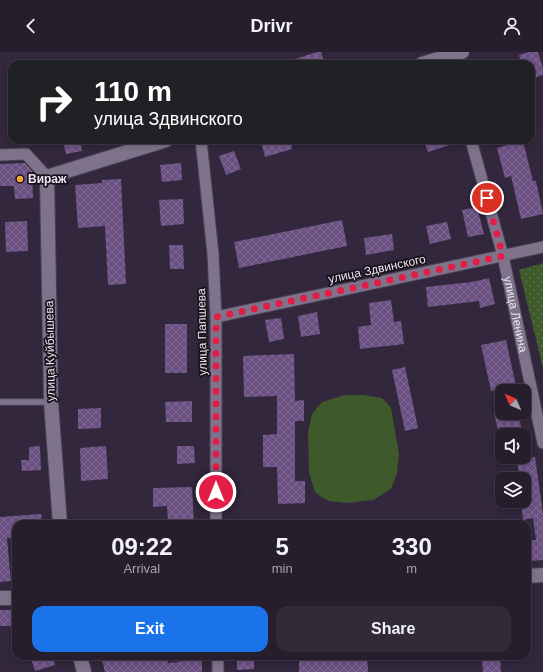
<!DOCTYPE html>
<html lang="en">
<head>
<meta charset="utf-8">
<style>
	:root { --surface:#261d2d; --page:#322a39; --text:#f1f3f6; --muted:#a4a2aa; --line:#423b49; --accent:#1a73e8 }
	body { margin:0; font-family:Helvetica,sans-serif; background:var(--page); color:var(--text); height:100vh; display:flex; flex-direction:column; font-size:15px; white-space:nowrap }
	* { box-sizing:border-box; margin:0 }
	p { font-size:13px; color:var(--muted) }
	.icon { flex:none; width:22px; height:22px; fill:none; stroke:currentColor; stroke-width:2; stroke-linecap:round; stroke-linejoin:round }
	.map { position:relative; flex:1; overflow:hidden }
	.panel { position:absolute; left:12px; top:468px; width:519px; height:140px; display:flex; flex-direction:column; background:var(--surface); border-radius:12px; box-shadow:0 2px 6px #0003,0 0 0 1px var(--line) }
	.panel>* { flex:none }
	.top-card { position:absolute; left:8px; top:8px; width:527px; height:84px; border-radius:12px; box-shadow:0 2px 6px #0003,0 0 0 1px var(--line); background:#202124; color:#fff; overflow:hidden }
	.needle { width:26px; rotate:315deg }
	.tools { position:absolute; left:495px; top:332px; display:grid; gap:8px }
	.tools a { display:grid; place-items:center; width:36px; height:36px; border-radius:8px; background:var(--surface); box-shadow:0 2px 6px #0003,0 0 0 1px var(--line); font-size:20px }
	.pin { position:absolute; display:grid; place-items:center; width:34px; height:34px; color:#fff; margin:-17px; border:2px solid #fff; border-radius:50%; box-shadow:0 1px 4px #0007 }
	.me { position:absolute; width:44px; margin:-22px; rotate:0deg; stroke-linejoin:round; filter:drop-shadow(0 0 3px #0008) }
	.turn { display:flex; align-items:center; gap:14px; height:84px; padding:0 20px; font-size:18px }
	.turn .icon { width:52px; height:52px; stroke-width:2.5 }
	.turn b { display:block; font-size:28px; line-height:34px }
	.eta { display:flex; justify-content:space-evenly; align-items:center; height:68px; text-align:center }
	.eta b { font-size:24px; font-weight:700; line-height:28px }
	.button { display:flex; gap:8px; margin-top:auto; padding:8px 20px }
	.button a { flex:1; height:46px; border-radius:12px; background:var(--accent); color:#fff; font-size:16px; font-weight:700; line-height:46px; text-align:center }
	.button a+a { background:var(--page); color:var(--text) }
	header { display:flex; justify-content:space-between; align-items:center; height:52px; padding:0 20px; background:var(--surface); font-size:18px; font-weight:700 }
	.map>svg:first-child { display:block }
	.grass { fill:url(#grass-dots) }
	.pitch { fill:#3e5a2b }
	.building { fill:url(#building-cross-hatch) }
	.lines { fill:none; stroke-linecap:round; stroke-linejoin:round }
	.service-casing { stroke:#4c4255; stroke-width:8 }
	.minor-casing { stroke:#4c4255; stroke-width:13 }
	.tertiary-casing { stroke:#4c4255; stroke-width:16 }
	.service { stroke:#7f738b; stroke-width:5.5 }
	.minor { stroke:#7f738b; stroke-width:11 }
	.tertiary { stroke:#7f738b; stroke-width:14 }
	.route { stroke:#e11d48; stroke-width:7; stroke-dasharray:0 12.6 }
	.poi-dot { fill:#eda83b; stroke:#17121c; stroke-width:1.5 }
	.labels { text-anchor:middle; dominant-baseline:central; stroke-width:3.5; stroke-linejoin:round; paint-order:stroke }
	.poi-label { font-size:12px; font-weight:bold; fill:#ece5f3; stroke:#17121c; text-anchor:start }
	.street-label { font-size:12px; fill:#ece5f3; stroke:#17121c }
</style>
</head>
<body>
<header><svg class="icon" aria-label="back" viewBox="0 0 24 24"><path d="M15 5l-7 7 7 7"/></svg>Drivr<svg class="icon" aria-label="person" viewBox="0 0 24 24"><circle cx="12" cy="8" r="4"/><path d="M4 21q1-7 8-7t8 7"/></svg></header>
<div class="map">
<svg width="543" height="620" viewBox="0 0 543 620">
	<defs>
		<pattern id="grass-dots" width="8" height="8" patternUnits="userSpaceOnUse"><rect width="8" height="8" fill="#3e5a2b"/><path d="M2 2h.1M6 6h.1" fill="none" stroke="#5a724a" stroke-width="1.8" stroke-linecap="round"/></pattern>
		<pattern id="building-cross-hatch" width="8" height="8" patternUnits="userSpaceOnUse"><rect width="8" height="8" fill="#6b5082"/><path d="M0 0l8 8M0 8l8-8" fill="none" stroke="#806994"/></pattern>
	</defs>
	<rect width="100%" height="100%" fill="#32273c"/>
	<path class="grass" d="M543,211V316L519,218Z"/>
	<path class="pitch" d="M345,343H364L382,346L391,356L399,402L397,421L391,437L373,448L348,451L329,449L320,444L315,440L309,420L308,380L312,362L322,350Z"/>
	<path class="building" d="M317,0H321L325,12H286V10Z
		M529,0H538L543,17V23L531,27V12H521L519,3Z
		M63,88H80L82,99L66,102Z
		M266,88H290L292,97L265,105L261,90Z
		M424,88H459V90L428,100Z
		M523,89L533,129H536L543,162L521,167L511,124L505,126L497,96Z
		M234,99L241,117L226,123L219,104Z
		M25,111L32,119L33,146L15,147L14,134H0V112Z
		M181,111L182,128L162,130L160,113Z
		M121,127L126,232L108,233L105,174L78,176L75,133L102,131V128Z
		M183,147L184,172L161,174L159,148Z
		M477,155L484,182L468,185L462,158Z
		M342,168L347,194L239,216L234,190Z
		M27,169L28,199L6,200L5,170Z
		M447,170L451,187L430,192L426,174Z
		M392,182L394,198L366,203L364,186Z
		M169,193H183L184,217H170Z
		M489,226L495,252L480,256L479,249L428,255L426,235L472,230Z
		M391,248L394,270L401,269L404,292L360,297L358,275L371,273L369,251Z
		M317,260L320,282L301,285L298,264Z
		M281,266L284,287L269,290L265,268Z
		M165,272H187V321H165Z
		M506,288L516,334L491,339L481,293Z
		M294,302L295,349L304,348V369H295V429H305V451L278,452L277,415H263V383L277,382V344L244,345L243,304Z
		M405,315L418,376L405,379L392,318Z
		M192,349V370H166L165,350Z
		M101,356V376L78,377V357Z
		M494,361H518L523,383H499Z
		M40,394L41,418L22,419L21,408H29V395Z
		M106,394L108,427L81,429L80,396Z
		M177,394H194L195,411L177,412Z
		M535,405L543,462V508L530,509L529,488H536L533,466L523,468L521,449H524V427H520L517,408Z
		M192,435L194,472H168L167,454L153,455V436Z
		M41,462L42,472H16V486H7L11,529L0,530V465Z
		M0,558H14V574H0Z
		M30,604H53L55,613L35,619Z
		M101,604H167L168,611L202,607V620H105Z
		M237,604H254V617L237,618Z
		M299,604H367L368,620H299Z
		M482,604H500L501,620H483Z"/>
	<g class="lines">
		<g class="service-casing">
			<path id="service" d="M0,350H50"/>
		</g>
		<g class="minor-casing">
			<g id="minor">
				<path d="M201,88L213,202L216,265V472"/>
				<path id="s1" d="M471,88L503,204L543,391"/>
				<path d="M0,103L26,102L47,125"/>
				<path d="M216,265L543,195"/>
				<path d="M218,604V620"/>
			</g>
		</g>
		<g class="tertiary-casing">
			<path id="tertiary" d="M422,12L462,0
				M60,472L51,350L47,125L166,88
				M527,524L543,523
				M0,546H16
				M80,604L84,620"/>
		</g>
		<use href="#service" class="service"/>
		<use href="#minor" class="minor"/>
		<use href="#tertiary" class="tertiary"/>
	</g>
	<g class="lines">
		<path class="route" d="M216,440V265L503,204L487,146"/>
	</g>
	<circle class="poi-dot" cx="20" cy="127" r="4"/>
	<g class="labels">
		<g class="poi-label">
			<text x="28" y="127">Вираж</text>
		</g>
		<g class="street-label">
			<text transform="translate(377 217) rotate(-12)">улица Здвинского</text>
			<text stroke="none"><textPath href="#s1" startOffset="180">улица Ленина</textPath></text>
			<text transform="translate(202 280) rotate(-91)">улица Папшева</text>
			<text transform="translate(50 299) rotate(-91)">улица Куйбышева</text>
		</g>
	</g>
</svg>
<div class="tools">
<a><svg class="needle" viewBox="-14 -14 28 28"><path d="M0-13l5 13h-10z" fill="#e53935"/><path d="M0 13l5-13h-10z" fill="#a4a2aa"/></svg></a>
<a><svg class="icon" aria-label="sound" viewBox="0 0 24 24"><path d="M4 9h4l5-4v14l-5-4H4zM17 9q2 3 0 6"/></svg></a>
<a><svg class="icon" aria-label="layers" viewBox="0 0 24 24"><path d="M12 4l9 5-9 5-9-5zM3 14l9 5 9-5"/></svg></a>
</div>
<div class="pin" style="left:487px;top:146px;background:#d93025"><svg class="icon" aria-label="arrive" viewBox="0 0 24 24"><path d="M6 21V4h12l-3 4 3 4H6"/></svg></div>
<svg class="me" style="left:216px;top:440px" viewBox="-20 -20 40 40"><circle r="17" fill="#e11d48" stroke="#fff" stroke-width="3"/><path d="M0-11L8 9 0 5-8 9z" fill="#fff"/></svg>
<div class="top-card">
<div class="turn"><svg class="icon" aria-label="right" viewBox="0 0 24 24"><path d="M7 20v-9h11M14 6l5 5-5 5"/></svg><div><b>110 m</b>улица Здвинского</div></div>
</div>
<section class="panel">
<div class="eta">
<div><b>09:22</b><p>Arrival</p></div>
<div><b>5</b><p>min</p></div>
<div><b>330</b><p>m</p></div>
</div>
<div class="button"><a>Exit</a><a>Share</a></div>
</section>
</div>
</body>
</html>
